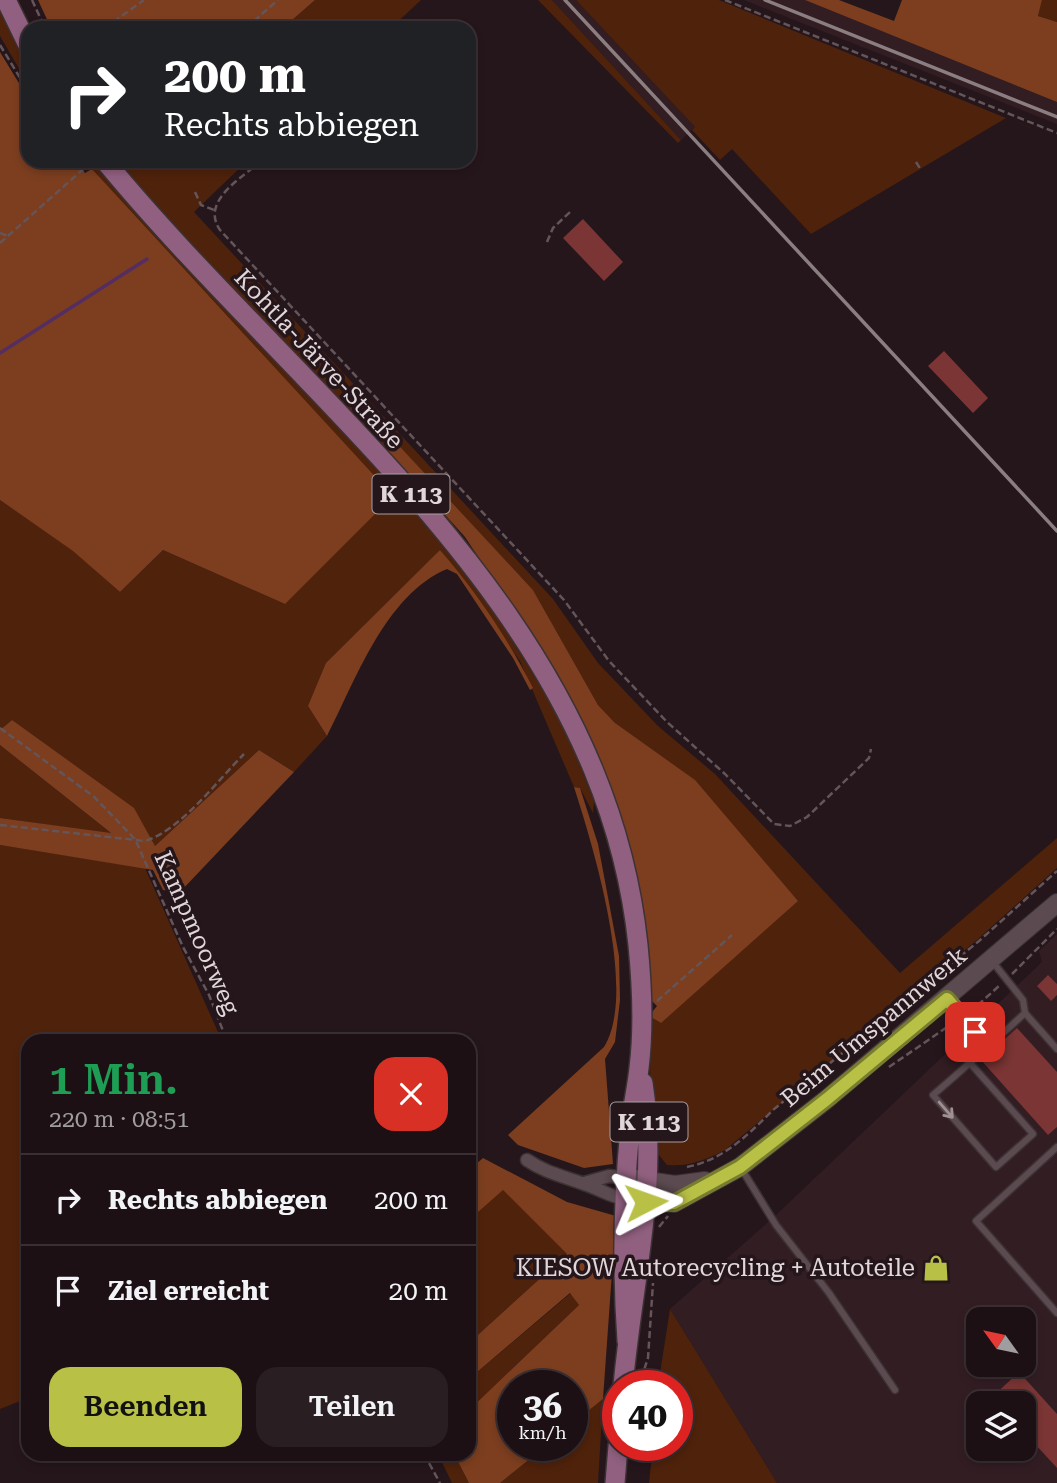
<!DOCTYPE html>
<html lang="de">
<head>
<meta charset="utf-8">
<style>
	:root { --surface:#1c1014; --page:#291e22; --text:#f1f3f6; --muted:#a09da0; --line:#3a3034; --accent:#b9c046 }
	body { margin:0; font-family:"Roboto Serif",serif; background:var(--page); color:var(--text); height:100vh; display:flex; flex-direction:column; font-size:26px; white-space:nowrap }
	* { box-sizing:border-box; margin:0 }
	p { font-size:23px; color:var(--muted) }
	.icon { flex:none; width:38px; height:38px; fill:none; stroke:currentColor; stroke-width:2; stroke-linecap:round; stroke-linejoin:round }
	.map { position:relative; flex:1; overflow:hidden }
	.panel { position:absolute; left:21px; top:1034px; width:455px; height:427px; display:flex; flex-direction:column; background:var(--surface); border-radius:21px; box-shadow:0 4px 10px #0003,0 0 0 2px var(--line) }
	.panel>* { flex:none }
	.guide { position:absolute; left:21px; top:21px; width:455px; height:147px; border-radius:21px; box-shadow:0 4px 10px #0003,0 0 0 2px var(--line); background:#202124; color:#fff; overflow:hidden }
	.needle { width:46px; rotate:303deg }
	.fabs { position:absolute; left:966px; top:1307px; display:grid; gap:14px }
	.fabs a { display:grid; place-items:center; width:70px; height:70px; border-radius:14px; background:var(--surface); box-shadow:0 4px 10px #0003,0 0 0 2px var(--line); font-size:35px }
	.speed { position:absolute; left:497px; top:1370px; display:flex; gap:14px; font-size:35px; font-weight:700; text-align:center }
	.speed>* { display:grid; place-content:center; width:91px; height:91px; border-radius:50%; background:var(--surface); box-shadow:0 4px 10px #0003,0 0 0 2px var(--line); line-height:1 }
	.speed small { font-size:18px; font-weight:400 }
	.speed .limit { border:10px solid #d22; background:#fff; color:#111 }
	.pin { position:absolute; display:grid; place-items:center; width:60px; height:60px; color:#fff; margin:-30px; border-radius:14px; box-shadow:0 4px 10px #0006 }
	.me { position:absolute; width:77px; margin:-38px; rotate:86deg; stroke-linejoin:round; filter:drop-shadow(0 0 5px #0008) }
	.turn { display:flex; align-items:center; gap:24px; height:147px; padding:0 28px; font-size:32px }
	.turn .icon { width:91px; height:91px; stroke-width:2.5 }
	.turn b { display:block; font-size:49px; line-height:60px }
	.round { display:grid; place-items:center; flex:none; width:74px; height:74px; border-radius:21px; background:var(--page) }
	.summary { display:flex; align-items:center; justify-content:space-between; height:119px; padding:0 28px }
	h1 { font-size:42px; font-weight:600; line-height:52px; color:#1e9e55 }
	.action { display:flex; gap:14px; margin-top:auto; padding:14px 28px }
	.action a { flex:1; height:80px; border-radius:21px; background:var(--accent); color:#111; font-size:28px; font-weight:600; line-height:80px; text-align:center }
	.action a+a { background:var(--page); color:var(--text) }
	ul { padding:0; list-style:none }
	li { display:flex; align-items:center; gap:21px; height:91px; padding:0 28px; border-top:2px solid var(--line) }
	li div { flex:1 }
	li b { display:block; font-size:26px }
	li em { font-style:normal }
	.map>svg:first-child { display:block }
	.built { fill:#321d23; fill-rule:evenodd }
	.green { fill:#4f220b }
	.forest { fill:#7c3e1f }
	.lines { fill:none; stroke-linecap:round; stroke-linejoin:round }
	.stream { stroke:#542e63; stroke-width:3.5 }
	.building { fill:#7a3534 }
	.lane-casing { stroke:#3c3234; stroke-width:9 }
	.street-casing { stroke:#3c3234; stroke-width:15 }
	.secondary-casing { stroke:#3c3234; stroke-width:20 }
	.primary-casing { stroke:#3c3234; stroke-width:22 }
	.path { stroke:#635559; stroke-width:2.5; stroke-dasharray:7 3.5; stroke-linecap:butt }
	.lane { stroke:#5b4a4f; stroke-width:6 }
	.street { stroke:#5b4a4f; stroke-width:12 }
	.secondary { stroke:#5b4a4f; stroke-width:18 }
	.primary { stroke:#916080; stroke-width:19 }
	.rail { stroke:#8a7e81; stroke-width:3.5 }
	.oneway { stroke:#9e9094 }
	.route-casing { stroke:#787d2e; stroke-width:18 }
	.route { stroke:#b9c046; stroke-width:12 }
	.labels { text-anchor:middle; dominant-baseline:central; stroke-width:7; stroke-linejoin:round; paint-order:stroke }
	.shield { fill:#25161b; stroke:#a99da0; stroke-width:2 }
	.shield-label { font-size:23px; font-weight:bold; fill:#e1d7d9 }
	.street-label { font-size:24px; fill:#e1d7d9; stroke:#25161b }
	.poi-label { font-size:24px; fill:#e1d7d9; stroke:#25161b; text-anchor:end }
</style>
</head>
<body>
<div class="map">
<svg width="1057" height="1483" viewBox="0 0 1057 1483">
	<rect width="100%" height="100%" fill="#25161b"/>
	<path class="built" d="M552,0H576L695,127L681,140Z
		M744,0H805L1057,102V124Z
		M1057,934V1483H777L670,1309L775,1216L1042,962L1039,951ZM978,1320H1024V1365H978ZM978,1404H1024V1449H978Z"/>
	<path class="green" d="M315,0H421L391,28H283Z
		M538,0H552L681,140L678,143Z
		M576,0H719L1057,139L1006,118L811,234L732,149L720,160L692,130L695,127Z
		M1042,0H1057V22L1038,16Z
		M0,12L28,64V84L0,36Z
		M115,161H247L194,212L553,599L598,663L658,726L715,774L900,973L1057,838V868L977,940L725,1150C705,1160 689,1167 667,1165L659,1155L652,1154L649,1016L661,1023L615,723L598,705L533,590L389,436L488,572Z
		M97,166L390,481L470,573L562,721L594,801L593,813L580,788L574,787L520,661L440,550L308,706L327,736L294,772L259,750L155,846L12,720L0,730V500L74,551L120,592L163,550L285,604L139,222L93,170L85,173Z
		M0,745L112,834L0,818Z
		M0,845L145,868L222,1041H28V1398L0,1409Z
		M502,1189L567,1254L469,1343V1220Z
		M571,1293L579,1305L469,1410V1379Z
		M670,1309L777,1483H649L653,1446H677V1386H658Z
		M603,1399L598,1483H500L546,1446H572V1424Z
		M438,1454H454L469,1483H452Z"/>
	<path class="forest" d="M38,0H315L283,28H51Z
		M805,0H839L894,21L902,0H1042L1038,16L1057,22V102Z
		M0,52L28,98V161H76L85,173L92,169L393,496L285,604L163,550L120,592L73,551L0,500Z
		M390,436L533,590L598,705L615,723L695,780L798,901L661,1023L649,1016L657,1006L648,997L582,728L556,674L465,537L385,447Z
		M440,550C476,591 508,639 533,688L530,690L513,658L457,574L447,569C385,595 355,682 327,736L308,706L326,663Z
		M12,720L134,808L155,846L259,750L294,772L180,892L163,890L153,870L0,845V818L111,833L0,745V730Z
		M574,787L580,788L598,844L619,956L620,1000L615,1042L605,1059L613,1164L584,1168L518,1145L508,1135L604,1047C638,992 593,846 574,787Z
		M483,1158L567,1202L616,1216L603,1399L572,1424V1386H513V1446H546L500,1483H469L454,1454H469V1410L579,1305L570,1293L469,1379V1343L567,1254L503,1190L469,1220V1170Z"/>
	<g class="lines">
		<path class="stream" d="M0,353L147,259"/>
	</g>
	<path class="building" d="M583,219L623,262L604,281L563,238Z
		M944,351L988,398L973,413L928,366Z
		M1048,975L1057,984V995L1051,1001L1037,986Z
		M1017,1028L1057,1072V1127L1048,1135L981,1060Z
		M1019,1372L1057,1414V1468L1024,1432V1404H998L992,1397Z"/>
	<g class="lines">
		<g class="lane-casing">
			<path id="lane" d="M948,1000L988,1046
				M1025,1013L1057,1049
				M970,1063L1033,1134L996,1167L933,1095C953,1078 972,1061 992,1043L1025,1013L1023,1000L992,961
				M1057,1147L976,1221L1057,1313
				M741,1168L776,1225L829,1293L895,1390"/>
		</g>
		<g class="street-casing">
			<path id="street" d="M527,1160C546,1173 563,1176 584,1184C600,1189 610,1197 626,1199
				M584,1183L609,1176L628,1178"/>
		</g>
		<g class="secondary-casing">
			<path id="secondary" d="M628,1178L675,1185L705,1181
				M633,1200L674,1203L740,1167L827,1099L1057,903"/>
		</g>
		<g class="primary-casing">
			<path id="primary" d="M6,0L28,45
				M105,161C304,403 603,609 638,945C642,985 644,1028 639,1068C637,1088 632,1108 630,1129C623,1199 622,1270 627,1341
				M623,1386C632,1284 659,1186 643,1083
				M615,1483L618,1446"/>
		</g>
		<path class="path" d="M32,0L45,28
			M725,0L1057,133
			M105,28L144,0
			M246,28L278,0
			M0,45L28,91
			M79,161L84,168
			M261,161C242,178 200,201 220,230L564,600L609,661L667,722L725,774L774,824L790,826L807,817L869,758L871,749
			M916,162L921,170
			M195,192L201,205L214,210
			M0,233L8,236
			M547,242L553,228L570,212
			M0,243L89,164
			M0,728L93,796L135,839L183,947L209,995L227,1041
			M0,825L145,841C181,830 217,781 244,754
			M1012,974L1057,929
			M657,1001L732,935
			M970,1012L999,986
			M889,1067L956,1021
			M687,1167C723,1160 748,1135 773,1110L979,941L1057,871
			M659,1227L668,1216
			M641,1379L648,1358L653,1283
			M424,1454L440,1483"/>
		<use href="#lane" class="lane"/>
		<use href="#street" class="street"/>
		<use href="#secondary" class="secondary"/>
		<use href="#primary" class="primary"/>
		<path class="rail" d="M565,0L1057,531
			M765,0L1057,117"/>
	</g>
	<defs><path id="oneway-shaft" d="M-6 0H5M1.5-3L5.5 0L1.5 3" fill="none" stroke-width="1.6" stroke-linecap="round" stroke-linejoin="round" transform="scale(1.75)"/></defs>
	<use class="oneway" href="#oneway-shaft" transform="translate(946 1110) rotate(49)"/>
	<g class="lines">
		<g class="route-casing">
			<path id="route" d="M646,1202L674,1203L740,1167L827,1099L947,999L975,1032"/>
		</g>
		<use href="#route" class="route"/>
	</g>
	<defs>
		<g id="shop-bare" transform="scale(2.1)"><path d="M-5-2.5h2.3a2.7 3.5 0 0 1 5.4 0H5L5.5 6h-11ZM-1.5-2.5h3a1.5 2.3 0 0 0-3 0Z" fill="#b9c046" stroke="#25161b" stroke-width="2.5" paint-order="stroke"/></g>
	</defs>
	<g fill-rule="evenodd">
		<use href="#shop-bare" x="936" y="1268"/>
	</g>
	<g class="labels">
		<g class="shield">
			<rect x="372.5" y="474.5" width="77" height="39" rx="5"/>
			<rect x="610.5" y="1102.5" width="77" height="39" rx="5"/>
		</g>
		<g class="shield-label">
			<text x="411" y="494">K 113</text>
			<text x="649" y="1122">K 113</text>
		</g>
		<g class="street-label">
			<text transform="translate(319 359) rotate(47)">Kohtla-Järve-Straße</text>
			<text transform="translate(197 933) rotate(66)">Kampmoorweg</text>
			<text transform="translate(874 1027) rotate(-40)">Beim Umspannwerk</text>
		</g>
		<g class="poi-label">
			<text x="915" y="1268">KIESOW Autorecycling + Autoteile</text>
		</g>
	</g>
</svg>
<div class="fabs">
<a><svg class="needle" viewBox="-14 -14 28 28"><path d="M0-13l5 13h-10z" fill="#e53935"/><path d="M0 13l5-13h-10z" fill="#a09da0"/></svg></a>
<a><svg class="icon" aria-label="layers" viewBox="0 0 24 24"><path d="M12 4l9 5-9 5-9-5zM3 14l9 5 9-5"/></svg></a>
</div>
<div class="speed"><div>36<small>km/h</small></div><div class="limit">40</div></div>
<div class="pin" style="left:975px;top:1032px;background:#d93025"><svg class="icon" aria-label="arrive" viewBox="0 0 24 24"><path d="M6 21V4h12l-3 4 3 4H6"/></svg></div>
<svg class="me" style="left:646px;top:1202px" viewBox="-20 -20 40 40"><path d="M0-17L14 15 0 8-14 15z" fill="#b9c046" stroke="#fff" stroke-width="4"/></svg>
<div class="guide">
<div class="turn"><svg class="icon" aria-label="right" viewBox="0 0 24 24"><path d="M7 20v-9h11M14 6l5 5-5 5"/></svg><div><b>200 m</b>Rechts abbiegen</div></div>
</div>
<section class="panel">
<div class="summary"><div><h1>1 Min.</h1><p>220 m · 08:51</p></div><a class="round" style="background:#d93025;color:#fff"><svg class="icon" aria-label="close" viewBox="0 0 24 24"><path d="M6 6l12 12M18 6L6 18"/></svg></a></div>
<ul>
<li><svg class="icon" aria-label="right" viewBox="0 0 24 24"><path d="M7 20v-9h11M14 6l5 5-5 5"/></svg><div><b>Rechts abbiegen</b></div><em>200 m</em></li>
<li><svg class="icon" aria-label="arrive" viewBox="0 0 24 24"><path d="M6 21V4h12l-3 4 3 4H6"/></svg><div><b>Ziel erreicht</b></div><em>20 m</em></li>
</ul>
<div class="action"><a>Beenden</a><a>Teilen</a></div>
</section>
</div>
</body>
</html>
